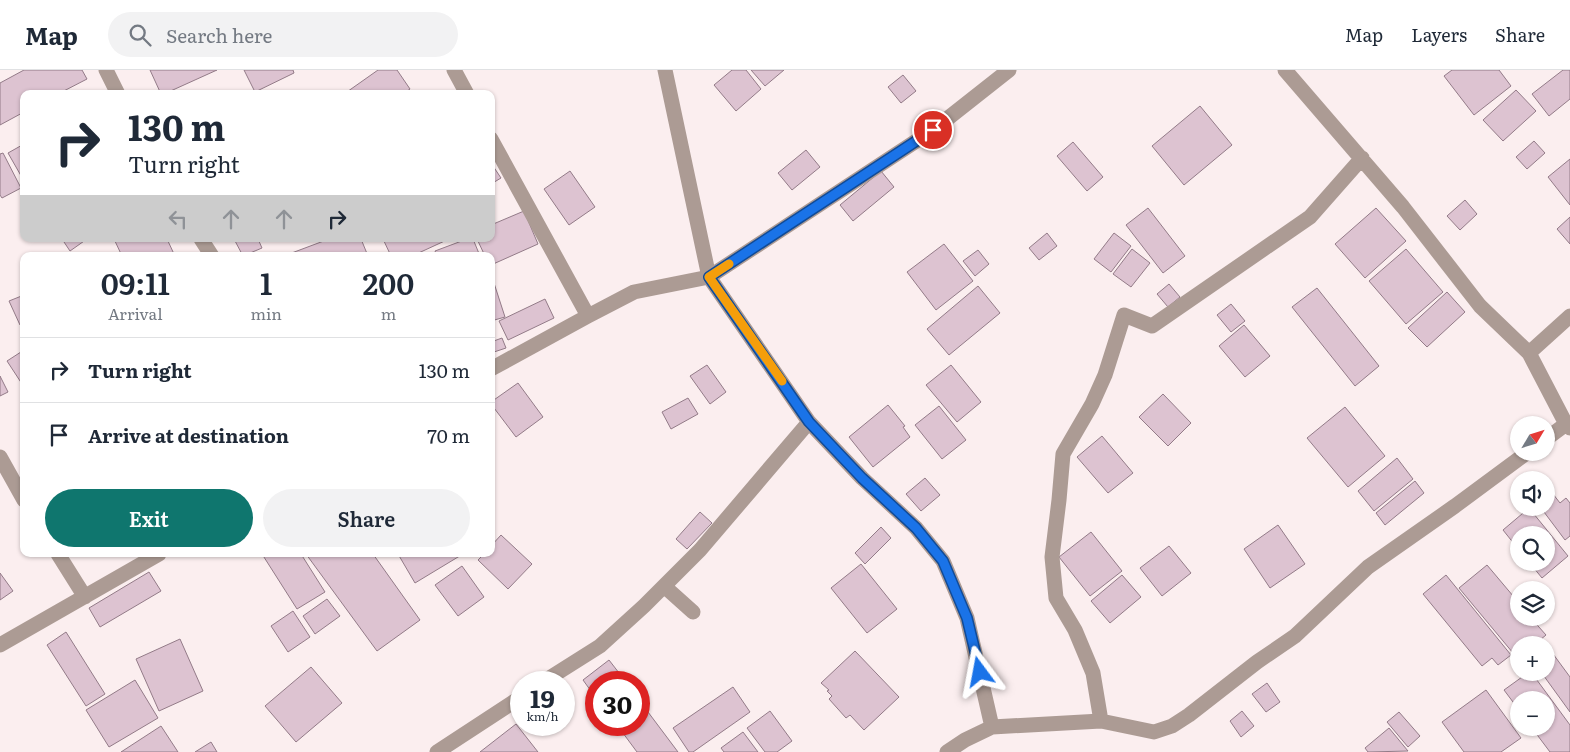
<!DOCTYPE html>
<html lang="en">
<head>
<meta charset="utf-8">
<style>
	:root { --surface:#fff; --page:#f2f2f3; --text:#1f2937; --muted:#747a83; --line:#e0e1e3; --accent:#0f766e }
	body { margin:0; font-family:Literata,serif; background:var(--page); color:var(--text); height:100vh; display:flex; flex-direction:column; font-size:19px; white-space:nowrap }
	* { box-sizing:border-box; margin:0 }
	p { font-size:16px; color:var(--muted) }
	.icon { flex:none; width:28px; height:28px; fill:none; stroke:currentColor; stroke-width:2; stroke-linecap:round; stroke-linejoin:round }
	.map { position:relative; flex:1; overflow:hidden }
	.panel { position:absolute; left:20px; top:182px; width:475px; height:305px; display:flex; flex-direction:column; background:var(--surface); border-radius:10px; box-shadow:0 1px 4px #0004 }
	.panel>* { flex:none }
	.top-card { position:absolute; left:20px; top:20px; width:475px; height:152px; border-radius:10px; box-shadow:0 1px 4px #0004; background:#fff; color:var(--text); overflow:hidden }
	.needle { width:32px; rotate:52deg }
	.fabs { position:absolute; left:1510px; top:346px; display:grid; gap:10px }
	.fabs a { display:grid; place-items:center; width:45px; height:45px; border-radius:50%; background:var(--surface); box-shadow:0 1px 4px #0004; font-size:25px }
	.speed { position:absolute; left:510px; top:601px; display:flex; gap:10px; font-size:25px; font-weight:700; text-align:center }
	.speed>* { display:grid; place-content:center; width:65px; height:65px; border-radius:50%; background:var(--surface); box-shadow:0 1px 4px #0004; line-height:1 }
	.speed small { font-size:12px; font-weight:400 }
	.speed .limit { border:8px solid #d22; background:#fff; color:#111 }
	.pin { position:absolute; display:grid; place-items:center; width:42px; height:42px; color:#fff; margin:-21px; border:2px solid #fff; border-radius:50%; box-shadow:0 1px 5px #0007 }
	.me { position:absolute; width:55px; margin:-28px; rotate:347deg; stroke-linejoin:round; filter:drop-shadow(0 0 4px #0008) }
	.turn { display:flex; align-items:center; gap:18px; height:105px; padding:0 25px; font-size:22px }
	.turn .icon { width:65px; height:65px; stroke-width:2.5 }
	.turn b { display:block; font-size:35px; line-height:42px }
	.lanes { display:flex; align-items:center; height:48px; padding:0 25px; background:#0003; justify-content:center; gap:25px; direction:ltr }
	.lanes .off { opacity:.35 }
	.eta { display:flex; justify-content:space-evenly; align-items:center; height:85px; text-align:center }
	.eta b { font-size:30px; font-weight:600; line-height:35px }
	.action { display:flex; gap:10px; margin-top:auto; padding:10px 25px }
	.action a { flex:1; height:58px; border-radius:30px; background:var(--accent); color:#fff; font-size:20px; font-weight:600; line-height:58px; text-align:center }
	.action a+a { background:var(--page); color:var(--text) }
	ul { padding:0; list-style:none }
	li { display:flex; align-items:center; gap:15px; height:65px; padding:0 25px; border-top:1px solid var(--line) }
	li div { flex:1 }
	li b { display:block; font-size:19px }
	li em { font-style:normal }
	header { display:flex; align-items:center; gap:30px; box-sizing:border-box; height:70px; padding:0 25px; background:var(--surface); border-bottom:1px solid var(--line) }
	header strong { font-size:24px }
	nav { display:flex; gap:28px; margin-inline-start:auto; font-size:18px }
	.search { width:350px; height:45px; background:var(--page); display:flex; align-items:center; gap:12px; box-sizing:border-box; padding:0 18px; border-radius:28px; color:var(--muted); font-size:19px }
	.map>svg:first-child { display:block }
	.building { fill:#ddc3d1; stroke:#937b88 }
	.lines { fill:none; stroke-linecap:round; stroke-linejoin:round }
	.street { stroke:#ac9b94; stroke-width:15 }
	.route-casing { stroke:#114b97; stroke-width:12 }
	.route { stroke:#1a73e8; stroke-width:9 }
	.slow { stroke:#f59e0b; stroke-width:9 }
</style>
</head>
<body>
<header>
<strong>Map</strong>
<div class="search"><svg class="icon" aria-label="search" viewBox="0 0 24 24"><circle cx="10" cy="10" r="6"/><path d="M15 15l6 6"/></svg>Search here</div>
<nav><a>Map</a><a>Layers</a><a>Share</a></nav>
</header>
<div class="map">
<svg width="1570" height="682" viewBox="0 0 1570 682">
	<rect width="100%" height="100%" fill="#fbeeef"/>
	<path class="building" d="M24,0H82L87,9L58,24H24V42L0,55V13Z
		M150,0H217L164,24H161Z
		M244,0H293L294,3L255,22Z
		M378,0H397L410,19L403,24H344Z
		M732,0H746L761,19L736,41L714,15Z
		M751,0H784L765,16Z
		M1452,0H1499L1511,16L1474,45L1444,6Z
		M1563,0H1570V29L1549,46L1532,24Z
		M903,5L916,21L901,33L888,17Z
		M1516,20L1536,41L1503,71L1483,50Z
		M1200,36L1232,75L1184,115L1152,76Z
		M1534,71L1545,83L1527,99L1516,87Z
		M1073,72L1103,107L1087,121L1057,86Z
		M24,74V111L8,83Z
		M806,80L820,97L792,120L778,103Z
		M3,83L21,118L2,128L0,125V84Z
		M1570,89V135L1548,107Z
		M493,96L501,108L491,114V97Z
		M570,101L595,137L569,155L544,119Z
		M881,101L894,117L853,151L840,135Z
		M1465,130L1477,144L1460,160L1447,146Z
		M1148,138L1185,186L1163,203L1126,155Z
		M1376,138L1406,171L1365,208L1335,174Z
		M524,141L538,174L491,195V186H485L477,169H491V155Z
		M1570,147V174L1557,159Z
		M1047,163L1057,176L1039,190L1029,178Z
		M1114,163L1131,176L1111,202L1094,189Z
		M62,169H87L70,181Z
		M114,169H167L174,184L168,186H122Z
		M234,169H258L262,178L243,186Z
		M329,169H361L368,186H290L289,184Z
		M383,169H449L412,186H391Z
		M467,169H473L480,186H437L435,181Z
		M944,174L973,211L936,240L907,202Z
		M1132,179L1150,193L1131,217L1113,204Z
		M1406,179L1443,222L1406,254L1369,211Z
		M978,180L989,194L975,206L963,191Z
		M491,210H493L505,247L491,251Z
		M1169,214L1180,227L1168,237L1157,224Z
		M978,216L1000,243L949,285L927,259Z
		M1317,218L1379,296L1355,316L1292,237Z
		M1447,222L1465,242L1427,277L1408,258Z
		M24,225V254L20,255L9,231Z
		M545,229L554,248L508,270L499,251Z
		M1231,234L1245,251L1231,262L1217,245Z
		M1244,255L1270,286L1245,307L1219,276Z
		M502,268L506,278L491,283V272Z
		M24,280V317L7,291Z
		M707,295L726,322L710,334L690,306Z
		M951,295L981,332L957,352L926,315Z
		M0,306L8,322L0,326Z
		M518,313L543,347L516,367L491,334V332Z
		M1163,324L1191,353L1168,376L1139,347Z
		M688,328L698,344L671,359L662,342Z
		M888,335L905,356L903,357L910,367L873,397L849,367Z
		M939,336L966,370L942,389L915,355Z
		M1345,337L1385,386L1348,417L1307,368Z
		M1102,366L1133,403L1108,423L1077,387Z
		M1397,388L1413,409L1374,441L1358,421Z
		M925,408L940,425L921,441L906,424Z
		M1415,411L1424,423L1385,455L1376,443Z
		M1546,415L1560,433L1566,428L1570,433V466L1565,470L1541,438H1546Z
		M1529,438L1568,486L1542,508L1529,492H1546V465H1519V480L1503,460Z
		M700,442L712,453L687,479L676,469Z
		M1278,455L1305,494L1270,518L1244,479Z
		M881,457L891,468L865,494L855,483Z
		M1091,462L1122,501L1090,526L1059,487Z
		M501,465L532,494L508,519L478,490L484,484H491V476Z
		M1169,476L1191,503L1162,526L1140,498Z
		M262,484H301L325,522L297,539Z
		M306,484H373L420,550L377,581Z
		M398,484H463L415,513Z
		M861,494L897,539L867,563L831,518Z
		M1487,495L1519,533V548H1531L1546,565L1534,575H1519L1518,589L1459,518Z
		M462,496L484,527L458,546L435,515Z
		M149,502L161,521L100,557L89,538Z
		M0,503L13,521L0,530Z
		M1122,505L1141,527L1110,553L1091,531Z
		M1446,505L1511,585L1498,595L1492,588L1482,596L1423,524Z
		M327,529L340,546L315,564L303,546Z
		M293,541L310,567L288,582L271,556Z
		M66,562L105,624L86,636L47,575Z
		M180,569L203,621L159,641L136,589Z
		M1545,573L1570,607V642L1541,602H1546V575H1543Z
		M855,581L899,627L864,660L850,645L846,648L829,629L832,626L827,621L829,620L821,613Z
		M609,590L626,612H596V628L583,610Z
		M311,597L342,633L296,672L265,636Z
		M1529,602H1531L1570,655V682H1550L1532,658H1546V630H1519V640L1504,620Z
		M135,610L158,648L109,677L86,640Z
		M1267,613L1280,632L1266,642L1252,624Z
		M733,617L750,642L693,682H689L673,658Z
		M1486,620L1521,668L1501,682H1464L1442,652Z
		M639,630L678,682H637L617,655H639Z
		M770,641L792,671L777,682H765L747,658Z
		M1242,641L1254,656L1241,667L1230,651Z
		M1399,642L1420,666L1408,677L1387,652Z
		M516,654L538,682H480Z
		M161,656L178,682H121Z
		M1389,658L1408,681L1368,682L1365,678Z
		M743,662L758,682H724L721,678Z
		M211,672L217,682H195Z"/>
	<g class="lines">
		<path class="street" d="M106,0L118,24
			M454,0L467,24
			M665,0L709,207L809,352L862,408L916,458L943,491L967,548L992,657
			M1285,0L1403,137L1480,236L1529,283L1566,354L1570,358
			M491,69L588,246
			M201,169L212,186
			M1529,283L1570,246
			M491,299L588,246L634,222L709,207L933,60L1009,0
			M1546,369L1566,354
			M0,387L24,430
			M58,484L85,527
			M664,516L693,542
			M0,575L159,484
			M543,612L600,576L644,536L700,480L809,352
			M1101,651L1093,603L1075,560L1056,528L1052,487L1059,430L1063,384L1092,334L1105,305L1124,245L1152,256L1310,147L1362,88
			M437,682L521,627
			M947,682L965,670L992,657L1101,651L1154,662L1172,656L1189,645L1257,592L1295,566L1368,497L1455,436L1528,382"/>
	</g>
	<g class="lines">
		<g class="route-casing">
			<path id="route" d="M933,60L709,207L809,352L862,408L916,458L943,491L967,548L980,602"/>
		</g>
		<use href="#route" class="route"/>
		<path class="slow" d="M729,194L709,207L782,311"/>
	</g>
</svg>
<div class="fabs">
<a><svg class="needle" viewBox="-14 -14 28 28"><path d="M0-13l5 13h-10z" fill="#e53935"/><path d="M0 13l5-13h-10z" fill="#747a83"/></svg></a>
<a><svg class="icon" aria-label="sound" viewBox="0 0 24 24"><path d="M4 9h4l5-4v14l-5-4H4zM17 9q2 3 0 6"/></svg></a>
<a><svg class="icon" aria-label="search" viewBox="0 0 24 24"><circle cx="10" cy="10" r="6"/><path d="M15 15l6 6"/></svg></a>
<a><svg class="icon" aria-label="layers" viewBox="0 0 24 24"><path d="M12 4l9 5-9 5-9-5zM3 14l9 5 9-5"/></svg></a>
<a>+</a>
<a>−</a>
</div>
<div class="speed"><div>19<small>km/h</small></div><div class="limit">30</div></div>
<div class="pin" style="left:933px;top:60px;background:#d93025"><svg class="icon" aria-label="arrive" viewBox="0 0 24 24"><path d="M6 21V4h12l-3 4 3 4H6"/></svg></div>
<svg class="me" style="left:980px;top:602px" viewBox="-20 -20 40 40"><path d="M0-17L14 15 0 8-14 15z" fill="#1a73e8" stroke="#fff" stroke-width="4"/></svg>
<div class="top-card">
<div class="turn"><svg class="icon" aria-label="right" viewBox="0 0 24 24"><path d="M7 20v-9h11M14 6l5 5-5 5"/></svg><div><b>130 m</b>Turn right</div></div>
<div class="lanes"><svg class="icon off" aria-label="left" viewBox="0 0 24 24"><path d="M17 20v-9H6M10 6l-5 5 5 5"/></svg><svg class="icon off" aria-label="ahead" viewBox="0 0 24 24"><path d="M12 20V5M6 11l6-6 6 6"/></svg><svg class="icon off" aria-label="ahead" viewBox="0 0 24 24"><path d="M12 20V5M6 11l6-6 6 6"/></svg><svg class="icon" aria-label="right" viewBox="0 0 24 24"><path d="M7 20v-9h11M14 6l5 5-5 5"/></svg></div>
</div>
<section class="panel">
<div class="eta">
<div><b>09:11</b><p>Arrival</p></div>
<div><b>1</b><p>min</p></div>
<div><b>200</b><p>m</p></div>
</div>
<ul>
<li><svg class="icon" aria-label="right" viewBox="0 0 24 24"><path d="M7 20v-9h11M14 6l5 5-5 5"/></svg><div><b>Turn right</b></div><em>130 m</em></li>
<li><svg class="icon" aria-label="arrive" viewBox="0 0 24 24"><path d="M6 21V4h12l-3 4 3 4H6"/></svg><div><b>Arrive at destination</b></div><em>70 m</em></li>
</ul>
<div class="action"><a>Exit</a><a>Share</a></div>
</section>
</div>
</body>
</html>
